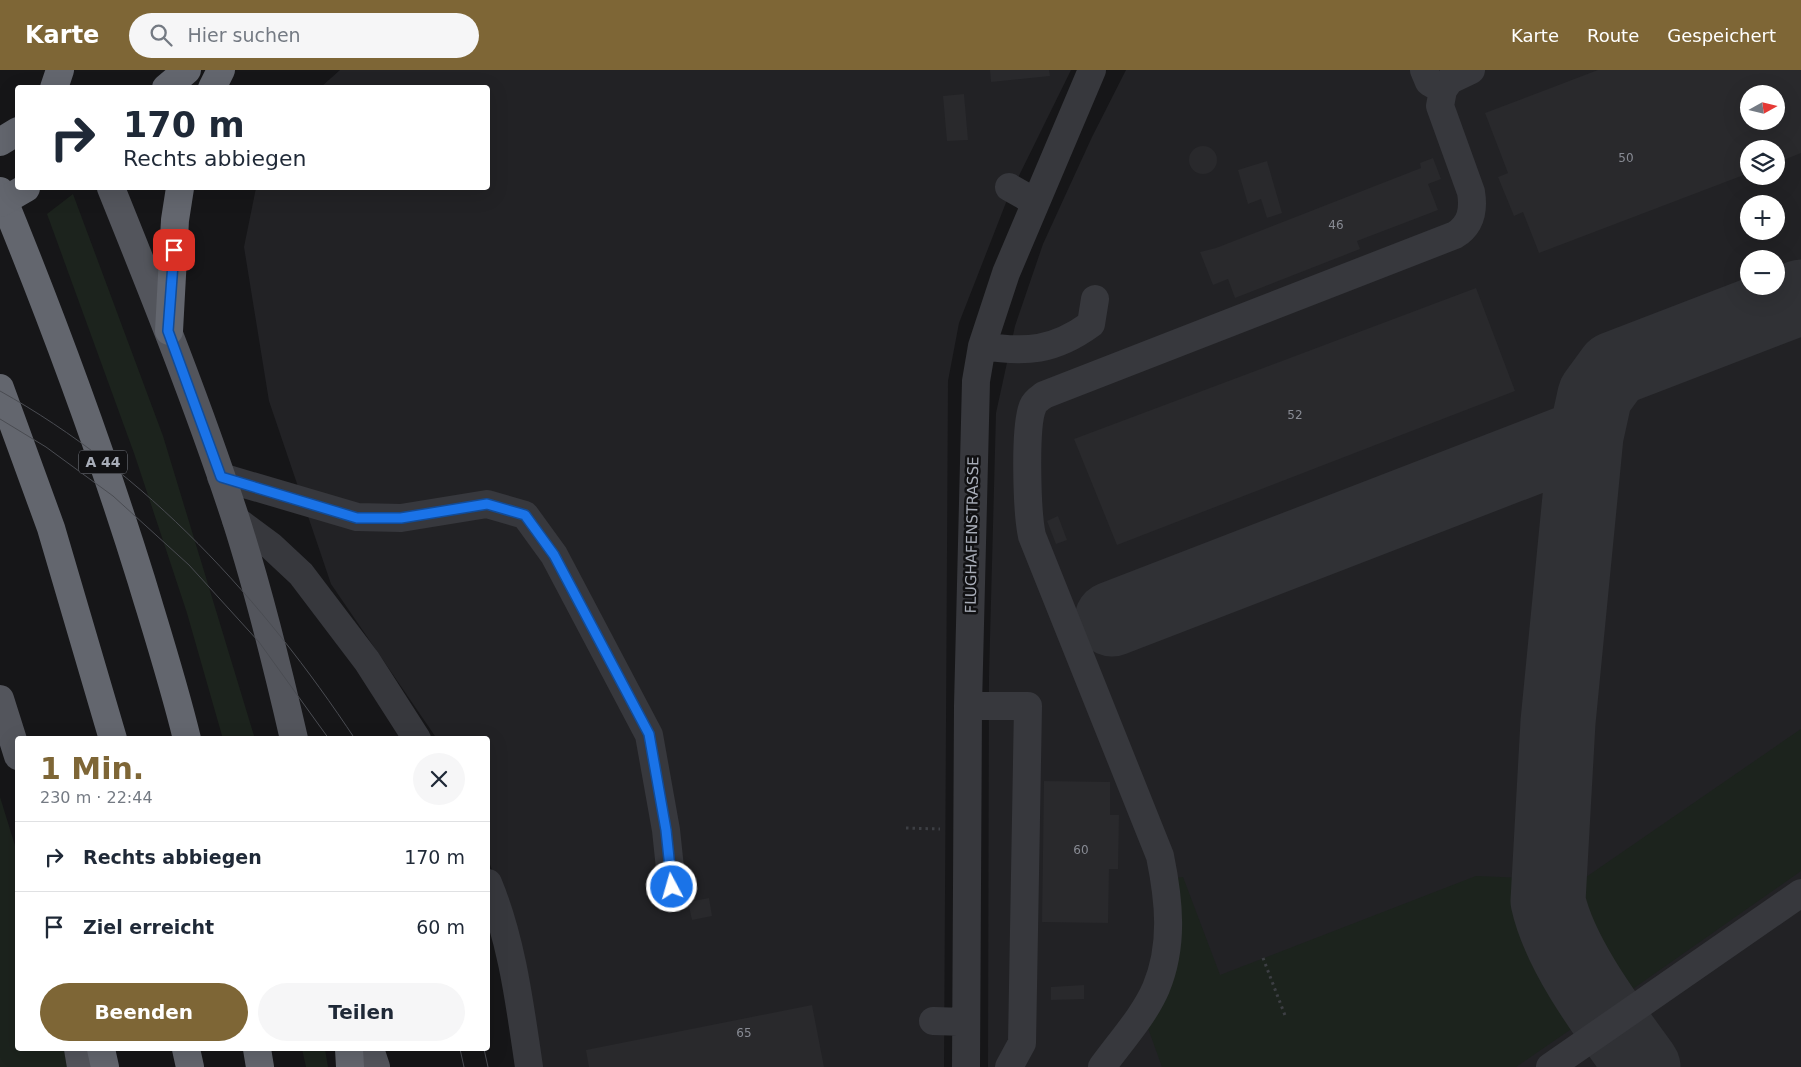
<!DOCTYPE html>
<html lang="de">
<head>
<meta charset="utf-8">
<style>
	:root { --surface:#fff; --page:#f6f6f7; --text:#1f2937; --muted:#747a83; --line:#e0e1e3; --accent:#7e6636 }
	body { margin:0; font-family:"DejaVu Sans",sans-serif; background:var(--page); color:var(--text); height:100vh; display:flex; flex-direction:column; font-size:19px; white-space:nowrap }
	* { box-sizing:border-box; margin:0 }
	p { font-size:16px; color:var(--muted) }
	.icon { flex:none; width:28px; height:28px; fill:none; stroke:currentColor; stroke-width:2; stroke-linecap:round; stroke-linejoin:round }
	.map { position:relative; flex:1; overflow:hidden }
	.side { position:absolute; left:15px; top:666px; width:475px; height:315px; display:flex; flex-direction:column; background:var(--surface); border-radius:5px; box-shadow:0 5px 20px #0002 }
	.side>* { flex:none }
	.hud { position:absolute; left:15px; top:15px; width:475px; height:105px; border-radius:5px; box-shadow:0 5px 20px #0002; background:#fff; color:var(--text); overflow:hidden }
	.needle { width:32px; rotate:82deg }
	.fabs { position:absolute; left:1740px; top:15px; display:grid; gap:10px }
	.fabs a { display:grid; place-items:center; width:45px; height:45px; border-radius:50%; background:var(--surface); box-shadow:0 5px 20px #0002; font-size:25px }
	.pin { position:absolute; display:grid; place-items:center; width:42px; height:42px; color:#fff; margin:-21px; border-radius:10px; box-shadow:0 2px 8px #0006 }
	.me { position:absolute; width:55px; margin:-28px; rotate:354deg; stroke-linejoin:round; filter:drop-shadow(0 0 4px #0008) }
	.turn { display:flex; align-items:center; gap:18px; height:105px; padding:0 25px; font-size:22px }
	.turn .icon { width:65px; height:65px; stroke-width:2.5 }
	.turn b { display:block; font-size:35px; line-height:42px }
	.round { display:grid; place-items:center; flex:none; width:52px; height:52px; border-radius:26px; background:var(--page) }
	.summary { display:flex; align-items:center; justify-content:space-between; height:85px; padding:0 25px }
	h1 { font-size:30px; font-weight:700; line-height:38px; color:var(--accent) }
	.primary-button { display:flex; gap:10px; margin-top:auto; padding:10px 25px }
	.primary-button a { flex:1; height:58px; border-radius:30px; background:var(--accent); color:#fff; font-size:20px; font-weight:700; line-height:58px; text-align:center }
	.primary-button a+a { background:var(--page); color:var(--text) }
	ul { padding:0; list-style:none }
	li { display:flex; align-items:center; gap:15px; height:70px; padding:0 25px; border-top:1px solid var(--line) }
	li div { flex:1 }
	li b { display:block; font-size:19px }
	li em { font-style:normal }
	header { display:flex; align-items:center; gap:30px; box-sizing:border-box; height:70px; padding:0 25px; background:var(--accent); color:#fff }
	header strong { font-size:24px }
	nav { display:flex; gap:28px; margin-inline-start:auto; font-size:18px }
	.search { width:350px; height:45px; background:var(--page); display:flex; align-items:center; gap:12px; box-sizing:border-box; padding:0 18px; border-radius:28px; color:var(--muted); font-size:19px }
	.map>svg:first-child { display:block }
	.built { fill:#222225; fill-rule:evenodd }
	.green { fill:#1c231d }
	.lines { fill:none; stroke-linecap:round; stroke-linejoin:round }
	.taxiway { stroke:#303135; stroke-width:75 }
	.building { fill:#29292c; fill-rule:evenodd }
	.path { stroke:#3d3f44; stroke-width:3; stroke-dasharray:2.5 4; stroke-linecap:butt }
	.minor { stroke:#37383d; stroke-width:28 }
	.major { stroke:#53555c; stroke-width:28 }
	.highway { stroke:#63666e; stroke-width:28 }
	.tram { stroke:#4a4c52; stroke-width:1 }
	.highway-bridge { stroke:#63666e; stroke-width:28 }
	.route-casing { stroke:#114b97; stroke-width:12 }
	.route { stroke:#1a73e8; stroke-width:9 }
	.labels { text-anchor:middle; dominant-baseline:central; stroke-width:5; stroke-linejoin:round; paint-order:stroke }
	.number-label { font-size:12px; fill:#888b94 }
	.shield { fill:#111113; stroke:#7b7e86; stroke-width:1 }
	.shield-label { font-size:14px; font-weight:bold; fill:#a8adb8 }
	.street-label { font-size:15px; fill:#a8adb8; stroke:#111113 }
</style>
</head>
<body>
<header>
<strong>Karte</strong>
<div class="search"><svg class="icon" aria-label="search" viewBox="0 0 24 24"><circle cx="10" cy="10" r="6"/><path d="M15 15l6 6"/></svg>Hier suchen</div>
<nav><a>Karte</a><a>Route</a><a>Gespeichert</a></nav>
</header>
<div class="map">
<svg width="1801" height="997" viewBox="0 0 1801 997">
	<rect width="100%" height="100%" fill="#161618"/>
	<path class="built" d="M340,0H1071L1007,130L959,253L948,311L944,997H541L510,848L488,789V669H437L331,514L269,331L244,177L256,118H488V18L321,17Z
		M1126,0H1801V997H988L989,606L996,343L1015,256L1043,174L1092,67ZM1749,24H1776V51H1749ZM1749,79H1776V106H1749ZM1749,134H1776V161H1749ZM1749,189H1776V216H1749Z"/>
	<path class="green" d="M73,124L163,366L255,669H223L187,543L135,386L47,144Z
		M1801,659V801L1627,923C1603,886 1577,860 1576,814Z
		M0,727L17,782L18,979H64L67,997H0Z
		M1476,806L1524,808C1523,871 1549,902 1580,953L1516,997H1162L1148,958L1177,808L1183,807L1220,905Z
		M302,979H325L328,997H306Z"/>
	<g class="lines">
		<path class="taxiway" d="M1112,549L1586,366
			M1643,997C1610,951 1560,886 1548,831L1558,652L1586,366L1595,325L1614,299L1801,227"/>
	</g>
	<path class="building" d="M990,0H1049L1050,6L991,12Z
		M1598,0H1801V83L1776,93V79H1749V103L1539,183L1523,142L1514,146L1498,107L1508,103L1485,43ZM1749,24H1776V51H1749Z
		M964,24L968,70L947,71L943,26Z
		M1189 90a14 14 0 1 1 28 0a14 14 0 1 1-28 0Z
		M1433,88L1441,109L1428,114L1438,140L1357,171L1360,179L1235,228L1228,209L1213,215L1200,182L1216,178L1421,98L1420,93Z
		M1267,91L1282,143L1267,148L1261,129L1248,134L1238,100Z
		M1476,218L1515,321L1117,475L1074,369Z
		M1058,446L1067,470L1056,474L1047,451Z
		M1044,711L1110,712V745H1119L1118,799H1109L1108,853L1042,852Z
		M709,828L712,846L692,850L688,832Z
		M1084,915V929L1051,930V917Z
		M812,935L824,997H589L586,980Z"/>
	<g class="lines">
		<path class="path" d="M906,758L940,759
			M1263,888L1286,948"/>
		<path class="minor" d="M1424,0L1429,12L1443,20
			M1009,117L1035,132
			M982,276C1026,283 1054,281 1091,254L1095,229
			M221,407L357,447L401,448L487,434L525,445L554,485L649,665L666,760L672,817
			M236,450L271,476L301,504L367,591L417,669
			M968,636H1028L1022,973L1009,997
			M488,813C512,870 520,936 529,997
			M933,951L966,952
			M966,997L968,636L976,311L982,276L1006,203L1092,0
			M1102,997C1120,972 1144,946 1156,918C1174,875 1169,830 1160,786L1032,466C1027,443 1024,356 1033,336C1035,331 1040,328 1044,325L1455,165C1471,155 1474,140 1471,122L1440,36L1443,20L1450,10L1471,0
			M1550,997L1801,823"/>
		<path class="major" d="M111,118C155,227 199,337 236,450C259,522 277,595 294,669
			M0,629L18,686
			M78,979L81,997
			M370,979L376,997"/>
		<path class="highway" d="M54,18L60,0
			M166,18L187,0
			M212,18L221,0
			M0,72L18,61
			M0,121C52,248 100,377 141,509C157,562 174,615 187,669
			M169,261L175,150L180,118
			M0,318L51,458L113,669
			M101,979L105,997
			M186,979L190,997
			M257,979L260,997
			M349,979L350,997"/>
		<path class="tram" d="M0,321C147,403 263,530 355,669
			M0,349L46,377L113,426L189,495L259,572L329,669
			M460,979L464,997
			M484,979L488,997"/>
		<path class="highway-bridge" d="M0,133L26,118"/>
	</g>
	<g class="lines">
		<g class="route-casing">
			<path id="route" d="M174,180L168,261L221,407L357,448H401L487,434L525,445L554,485L649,664L666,760L672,817"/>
		</g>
		<use href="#route" class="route"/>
	</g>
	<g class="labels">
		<g class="number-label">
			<text x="1626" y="88">50</text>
			<text x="1336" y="155">46</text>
			<text x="1295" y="345">52</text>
			<text x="1081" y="780">60</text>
			<text x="744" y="963">65</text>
		</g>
		<rect class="shield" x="79" y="380.5" width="48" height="23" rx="4"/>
		<g class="shield-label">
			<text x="103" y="392">A 44</text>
		</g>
		<g class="street-label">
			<text transform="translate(972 465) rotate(-89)">FLUGHAFENSTRASSE</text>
		</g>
	</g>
</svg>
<div class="fabs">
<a><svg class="needle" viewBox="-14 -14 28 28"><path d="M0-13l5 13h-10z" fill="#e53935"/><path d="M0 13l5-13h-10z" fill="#747a83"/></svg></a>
<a><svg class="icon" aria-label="layers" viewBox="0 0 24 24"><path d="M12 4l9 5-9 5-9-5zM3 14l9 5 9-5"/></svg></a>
<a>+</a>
<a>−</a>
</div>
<div class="pin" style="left:174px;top:180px;background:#d93025"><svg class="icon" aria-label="arrive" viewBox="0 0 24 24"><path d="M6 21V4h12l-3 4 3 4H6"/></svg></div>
<svg class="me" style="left:672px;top:817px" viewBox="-20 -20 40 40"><circle r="17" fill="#1a73e8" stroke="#fff" stroke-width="3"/><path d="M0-11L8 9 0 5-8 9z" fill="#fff"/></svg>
<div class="hud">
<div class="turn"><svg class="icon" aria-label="right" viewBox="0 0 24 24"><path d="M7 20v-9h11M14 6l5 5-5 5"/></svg><div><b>170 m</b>Rechts abbiegen</div></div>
</div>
<section class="side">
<div class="summary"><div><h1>1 Min.</h1><p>230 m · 22:44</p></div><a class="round"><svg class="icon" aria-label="close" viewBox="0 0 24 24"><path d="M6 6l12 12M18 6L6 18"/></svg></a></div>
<ul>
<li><svg class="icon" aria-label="right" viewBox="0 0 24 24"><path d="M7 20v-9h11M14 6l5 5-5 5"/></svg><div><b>Rechts abbiegen</b></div><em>170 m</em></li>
<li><svg class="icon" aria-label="arrive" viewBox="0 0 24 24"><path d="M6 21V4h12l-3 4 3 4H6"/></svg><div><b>Ziel erreicht</b></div><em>60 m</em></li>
</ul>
<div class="primary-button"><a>Beenden</a><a>Teilen</a></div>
</section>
</div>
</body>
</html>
